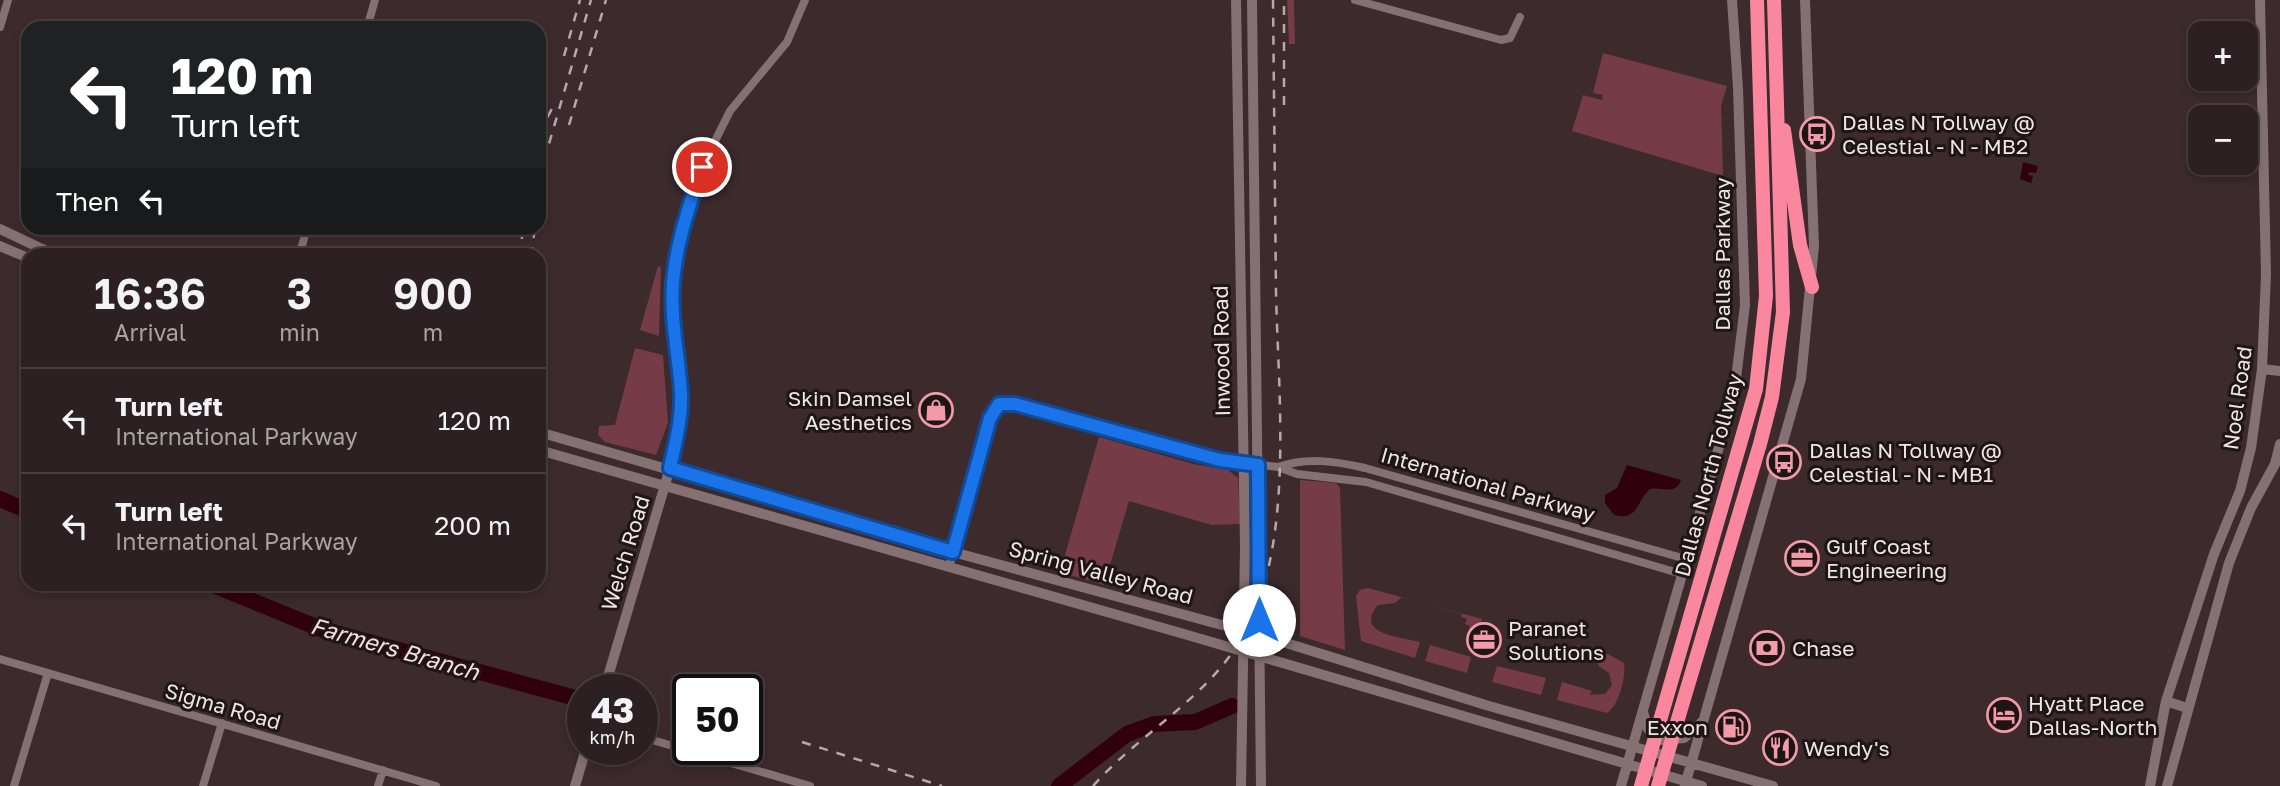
<!DOCTYPE html>
<html lang="en">
<head>
<meta charset="utf-8">
<style>
	:root { --surface:#2d2022; --page:#35282a; --text:#f1f3f6; --muted:#a7a3a5; --line:#483e40 }
	body { margin:0; font-family:"Golos Text",sans-serif; background:var(--page); color:var(--text); height:100vh; display:flex; flex-direction:column; font-size:26px; white-space:nowrap }
	* { box-sizing:border-box; margin:0 }
	p { font-size:23px; color:var(--muted) }
	.icon { flex:none; width:38px; height:38px; fill:none; stroke:currentColor; stroke-width:2; stroke-linecap:round; stroke-linejoin:round }
	.map { position:relative; flex:1; overflow:hidden }
	.drawer { position:absolute; left:21px; top:248px; width:525px; height:343px; display:flex; flex-direction:column; background:var(--surface); border-radius:21px; box-shadow:0 4px 10px #0003,0 0 0 2px var(--line) }
	.drawer>* { flex:none }
	.guide { position:absolute; left:21px; top:21px; width:525px; height:214px; border-radius:21px; box-shadow:0 4px 10px #0003,0 0 0 2px var(--line); background:#202124; color:#fff; overflow:hidden }
	.fabs { position:absolute; left:2188px; top:21px; display:grid; gap:14px }
	.fabs a { display:grid; place-items:center; width:70px; height:70px; border-radius:14px; background:var(--surface); box-shadow:0 4px 10px #0003,0 0 0 2px var(--line); font-size:35px }
	.speed { position:absolute; left:567px; top:674px; display:flex; gap:14px; font-size:35px; font-weight:700; text-align:center }
	.speed>* { display:grid; place-content:center; width:91px; height:91px; border-radius:50%; background:var(--surface); box-shadow:0 4px 10px #0003,0 0 0 2px var(--line); line-height:1 }
	.speed small { font-size:18px; font-weight:400 }
	.speed .limit { border:4px solid #111; border-radius:10px; background:#fff; color:#111 }
	.pin { position:absolute; display:grid; place-items:center; width:60px; height:60px; color:#fff; margin:-30px; border:4px solid #fff; border-radius:50%; box-shadow:0 2px 7px #0007 }
	.me { position:absolute; width:77px; margin:-38px; rotate:0deg; stroke-linejoin:round; filter:drop-shadow(0 0 5px #0008) }
	.turn { display:flex; align-items:center; gap:24px; height:147px; padding:0 35px; font-size:32px }
	.turn .icon { width:91px; height:91px; stroke-width:2.5 }
	.turn b { display:block; font-size:49px; line-height:60px }
	.then { display:flex; align-items:center; height:66px; padding:0 35px; background:#0003; gap:14px; font-size:26px }
	.eta { display:flex; justify-content:space-evenly; align-items:center; height:119px; text-align:center }
	.eta b { font-size:42px; font-weight:600; line-height:49px }
	ul { padding:0; list-style:none }
	li { display:flex; align-items:center; gap:21px; height:105px; padding:0 35px; border-top:2px solid var(--line) }
	li div { flex:1 }
	li b { display:block; font-size:26px }
	li em { font-style:normal }
	.map>svg:first-child { display:block }
	.green { fill:#753c47 }
	.water { fill:#31000d }
	.lines { fill:none; stroke-linecap:round; stroke-linejoin:round }
	.river { stroke:#31000d; stroke-width:16 }
	.minor { stroke:#857073; stroke-width:8 }
	.tertiary { stroke:#857073; stroke-width:10 }
	.secondary { stroke:#857073; stroke-width:10 }
	.motorway { stroke:#fb879e; stroke-width:14 }
	.rail { stroke:#b7a9ab; stroke-width:2.5; stroke-dasharray:9 9; stroke-linecap:butt }
	.route-casing { stroke:#114b97; stroke-width:18 }
	.route { stroke:#1a73e8; stroke-width:12 }
	.labels { text-anchor:middle; dominant-baseline:central; stroke-width:6; stroke-linejoin:round; paint-order:stroke }
	.poi-label { font-size:21px; fill:#f0e4e6; stroke:#1d1516; text-anchor:start }
	.street-label { font-size:21px; fill:#f0e4e6; stroke:#1d1516 }
	.water-label { font-size:23px; font-style:italic; fill:#f5dde0; stroke:#1d1516 }
</style>
</head>
<body>
<div class="map">
<svg width="2280" height="786" viewBox="0 0 2280 786">
	<rect width="100%" height="100%" fill="#3c2a2d"/>
	<path class="green" d="M1287,0H1294L1295,44H1289Z
		M1603,53L1727,86L1721,106L1723,176L1572,131L1583,95L1602,100L1603,95L1593,93Z
		M658,266L661,268L659,336L640,330Z
		M635,348L663,355L668,423L656,455L605,442L598,435L599,426L615,425Z
		M1099,437L1193,464L1228,470L1238,478L1240,524L1212,525L1129,501L1104,585L1060,572Z
		M1300,480L1336,483L1340,488L1345,650L1300,636Z
		M1368,588L1482,619L1478,634L1469,631L1470,626L1465,624L1467,619L1461,617L1462,614L1402,597L1395,603L1378,605C1353,634 1401,637 1420,642L1415,658L1361,641L1356,596L1360,590Z
		M1573,644L1610,655L1624,663C1626,677 1619,706 1607,713L1557,700L1562,682L1592,691L1590,695L1605,694L1612,685L1609,673L1599,666L1591,652Z
		M1430,645L1471,657L1467,673L1425,661Z
		M1497,666L1546,678L1541,695L1492,682Z"/>
	<path class="water" d="M2023,162L2038,166L2036,173L2029,172L2028,175L2033,176L2031,183L2020,179Z
		M1627,465L1681,480C1676,496 1662,486 1650,489C1636,501 1639,521 1614,515L1605,503V495L1617,488Z"/>
	<g class="lines">
		<path class="river" d="M0,499L28,511
			M211,584L321,629L583,700
			M1059,786L1127,734L1154,724L1195,722L1232,706"/>
		<path class="minor" d="M1355,0L1501,40L1510,38L1520,17
			M0,27L8,0
			M367,28L375,0
			M299,256L307,228
			M1278,467C1307,457 1335,461 1365,468L1686,559
			M670,468L680,418L681,394L674,346L673,283L693,197L702,167L730,111L787,42L805,0
			M949,567L990,418L994,409L1005,403L1220,460L1278,467L1297,474L1366,482L1682,574
			M0,659L436,786
			M642,737L810,786
			M14,786L48,673
			M203,786L222,723
			M378,786L383,770"/>
		<path class="tertiary" d="M2262,369L2280,371
			M604,690L670,468
			M2166,701L2187,708
			M575,786L586,749
			M2150,786L2166,701L2214,554L2240,491L2251,448L2262,369L2266,274L2260,0
			M2167,786L2229,563L2251,508L2275,464L2280,444"/>
		<path class="secondary" d="M1236,0L1245,547L1241,786
			M1252,0L1261,786
			M0,229L57,256
			M0,246L28,258
			M539,432L953,552L1270,638L1489,706L1773,786
			M539,450L1184,634L1702,786
			M1643,712L1648,729L1662,740L1684,738L1703,721
			M1685,785L1801,379L1814,246L1805,0
			M1621,786L1734,395L1745,305L1738,88L1732,0"/>
		<path class="motorway" d="M1784,130L1800,245L1812,287
			M1641,786L1756,389L1766,296L1757,0
			M1658,786L1760,444L1772,397L1783,312L1774,0"/>
		<path class="rail" d="M564,56L580,0
			M1284,105V0
			M569,125L606,0
			M539,133L555,103
			M539,178L591,0
			M516,256L525,228
			M531,256L535,228
			M802,742L942,786
			M1093,786C1139,734 1203,701 1240,641C1296,550 1278,396 1276,292C1275,195 1274,97 1273,0"/>
	</g>
	<g class="lines">
		<g class="route-casing">
			<path id="route" d="M702,167C690,204 676,243 673,282C670,320 679,356 681,394C682,419 675,444 670,468L953,552L990,418L999,404H1015L1220,460L1258,465L1259,620"/>
		</g>
		<use href="#route" class="route"/>
	</g>
	<defs>
		<g id="bus-ring" transform="scale(1.75)"><circle r="9.5" fill="#1d1516" stroke="#f39aa9" stroke-width="1.5"/><path d="M-5-6H5V4H4V6H2V4H-2V6H-4V4H-5ZM-3.5-4V0h7V-4ZM-3.5 1.2v1.5H-2V1.2ZM2 1.2v1.5H3.5V1.2Z" fill="#f39aa9"/></g>
		<g id="shop-ring" transform="scale(1.75)"><circle r="9.5" fill="#1d1516" stroke="#f39aa9" stroke-width="1.5"/><path d="M-5-2.5h2.3a2.7 3.5 0 0 1 5.4 0H5L5.5 6h-11ZM-1.5-2.5h3a1.5 2.3 0 0 0-3 0Z" fill="#f39aa9"/></g>
		<g id="office-ring" transform="scale(1.75)"><circle r="9.5" fill="#1d1516" stroke="#f39aa9" stroke-width="1.5"/><path d="M-6-3h4V-5.5h4V-3h4V5H-6ZM-1-4.5V-3h2v-1.5ZM-6 0V1H6V0Z" fill="#f39aa9"/></g>
		<g id="bank-ring" transform="scale(1.75)"><circle r="9.5" fill="#1d1516" stroke="#f39aa9" stroke-width="1.5"/><path d="M-6-4H6V4H-6ZM0-2.3a2.3 2.3 0 1 0 0 4.6a2.3 2.3 0 1 0 0-4.6Z" fill="#f39aa9"/></g>
		<g id="hotel-ring" transform="scale(1.75)"><circle r="9.5" fill="#1d1516" stroke="#f39aa9" stroke-width="1.5"/><path d="M-6-4.5h1.5V1H6V5H4.5V3h-9V5H-6ZM-4 0a1.8 1.8 0 1 1 3.6 0ZM.5 0V-2.5h3Q6-2.5 6 0Z" fill="#f39aa9"/></g>
		<g id="fuel-ring" transform="scale(1.75)"><circle r="9.5" fill="#1d1516" stroke="#f39aa9" stroke-width="1.5"/><path d="M-5.5-6h7V0h2V4h1.3V-2.5L3-4.5l.8-.8L6-3V5H2.5V1h-1V6h-7ZM-4.2-4.7v3.2H.2V-4.7Z" fill="#f39aa9"/></g>
		<g id="restaurant-ring" transform="scale(1.75)"><circle r="9.5" fill="#1d1516" stroke="#f39aa9" stroke-width="1.5"/><path d="M-5-6h1v4h1v-4h1v4h1v-4h1v5L-1.5 .5V6h-2V.5L-5-1ZM5-6V6H3V1.5H1.5Q1.5-4 5-6Z" fill="#f39aa9"/></g>
	</defs>
	<g fill-rule="evenodd">
		<use href="#bus-ring" x="1817" y="134"/>
		<use href="#shop-ring" x="936" y="410"/>
		<use href="#bus-ring" x="1784" y="462"/>
		<use href="#office-ring" x="1802" y="558"/>
		<use href="#office-ring" x="1484" y="640"/>
		<use href="#bank-ring" x="1767" y="648"/>
		<use href="#hotel-ring" x="2004" y="715"/>
		<use href="#fuel-ring" x="1733" y="727"/>
		<use href="#restaurant-ring" x="1780" y="748"/>
	</g>
	<g class="labels">
		<g class="poi-label">
			<text x="1842" y="122">Dallas N Tollway @<tspan x="1842" dy="24">Celestial - N - MB2</tspan></text>
			<text x="912" y="398" text-anchor="end">Skin Damsel<tspan x="912" dy="24">Aesthetics</tspan></text>
			<text x="1809" y="450">Dallas N Tollway @<tspan x="1809" dy="24">Celestial - N - MB1</tspan></text>
			<text x="1826" y="546">Gulf Coast<tspan x="1826" dy="24">Engineering</tspan></text>
			<text x="1508" y="628">Paranet<tspan x="1508" dy="24">Solutions</tspan></text>
			<text x="1792" y="648">Chase</text>
			<text x="2028" y="703">Hyatt Place<tspan x="2028" dy="24">Dallas-North</tspan></text>
			<text x="1708" y="727" text-anchor="end">Exxon</text>
			<text x="1804" y="748">Wendy's</text>
		</g>
		<g class="street-label">
			<text transform="translate(1722 254) rotate(-90)">Dallas Parkway</text>
			<text transform="translate(1221 351) rotate(-91)">Inwood Road</text>
			<text transform="translate(2237 398) rotate(-82)">Noel Road</text>
			<text transform="translate(1708 475) rotate(-75)">Dallas North Tollway</text>
			<text transform="translate(1488 484) rotate(16)">International Parkway</text>
			<text transform="translate(625 553) rotate(-73)">Welch Road</text>
			<text transform="translate(1101 572) rotate(15)">Spring Valley Road</text>
			<text transform="translate(223 706) rotate(16)">Sigma Road</text>
		</g>
		<g class="water-label">
			<text transform="translate(395 648) rotate(16)">Farmers Branch</text>
		</g>
	</g>
</svg>
<div class="fabs">
<a>+</a>
<a>−</a>
</div>
<div class="speed"><div>43<small>km/h</small></div><div class="limit">50</div></div>
<div class="pin" style="left:702px;top:167px;background:#d93025"><svg class="icon" aria-label="arrive" viewBox="0 0 24 24"><path d="M6 21V4h12l-3 4 3 4H6"/></svg></div>
<svg class="me" style="left:1259px;top:620px" viewBox="-20 -20 40 40"><circle r="19" fill="#fff"/><path d="M0-13L10 11 0 6-10 11z" fill="#1a73e8"/></svg>
<div class="guide">
<div class="turn"><svg class="icon" aria-label="left" viewBox="0 0 24 24"><path d="M17 20v-9H6M10 6l-5 5 5 5"/></svg><div><b>120 m</b>Turn left</div></div>
<div class="then">Then<svg class="icon" aria-label="left" viewBox="0 0 24 24"><path d="M17 20v-9H6M10 6l-5 5 5 5"/></svg></div>
</div>
<section class="drawer">
<div class="eta">
<div><b>16:36</b><p>Arrival</p></div>
<div><b>3</b><p>min</p></div>
<div><b>900</b><p>m</p></div>
</div>
<ul>
<li><svg class="icon" aria-label="left" viewBox="0 0 24 24"><path d="M17 20v-9H6M10 6l-5 5 5 5"/></svg><div><b>Turn left</b><p>International Parkway</p></div><em>120 m</em></li>
<li><svg class="icon" aria-label="left" viewBox="0 0 24 24"><path d="M17 20v-9H6M10 6l-5 5 5 5"/></svg><div><b>Turn left</b><p>International Parkway</p></div><em>200 m</em></li>
</ul>
</section>
</div>
</body>
</html>
